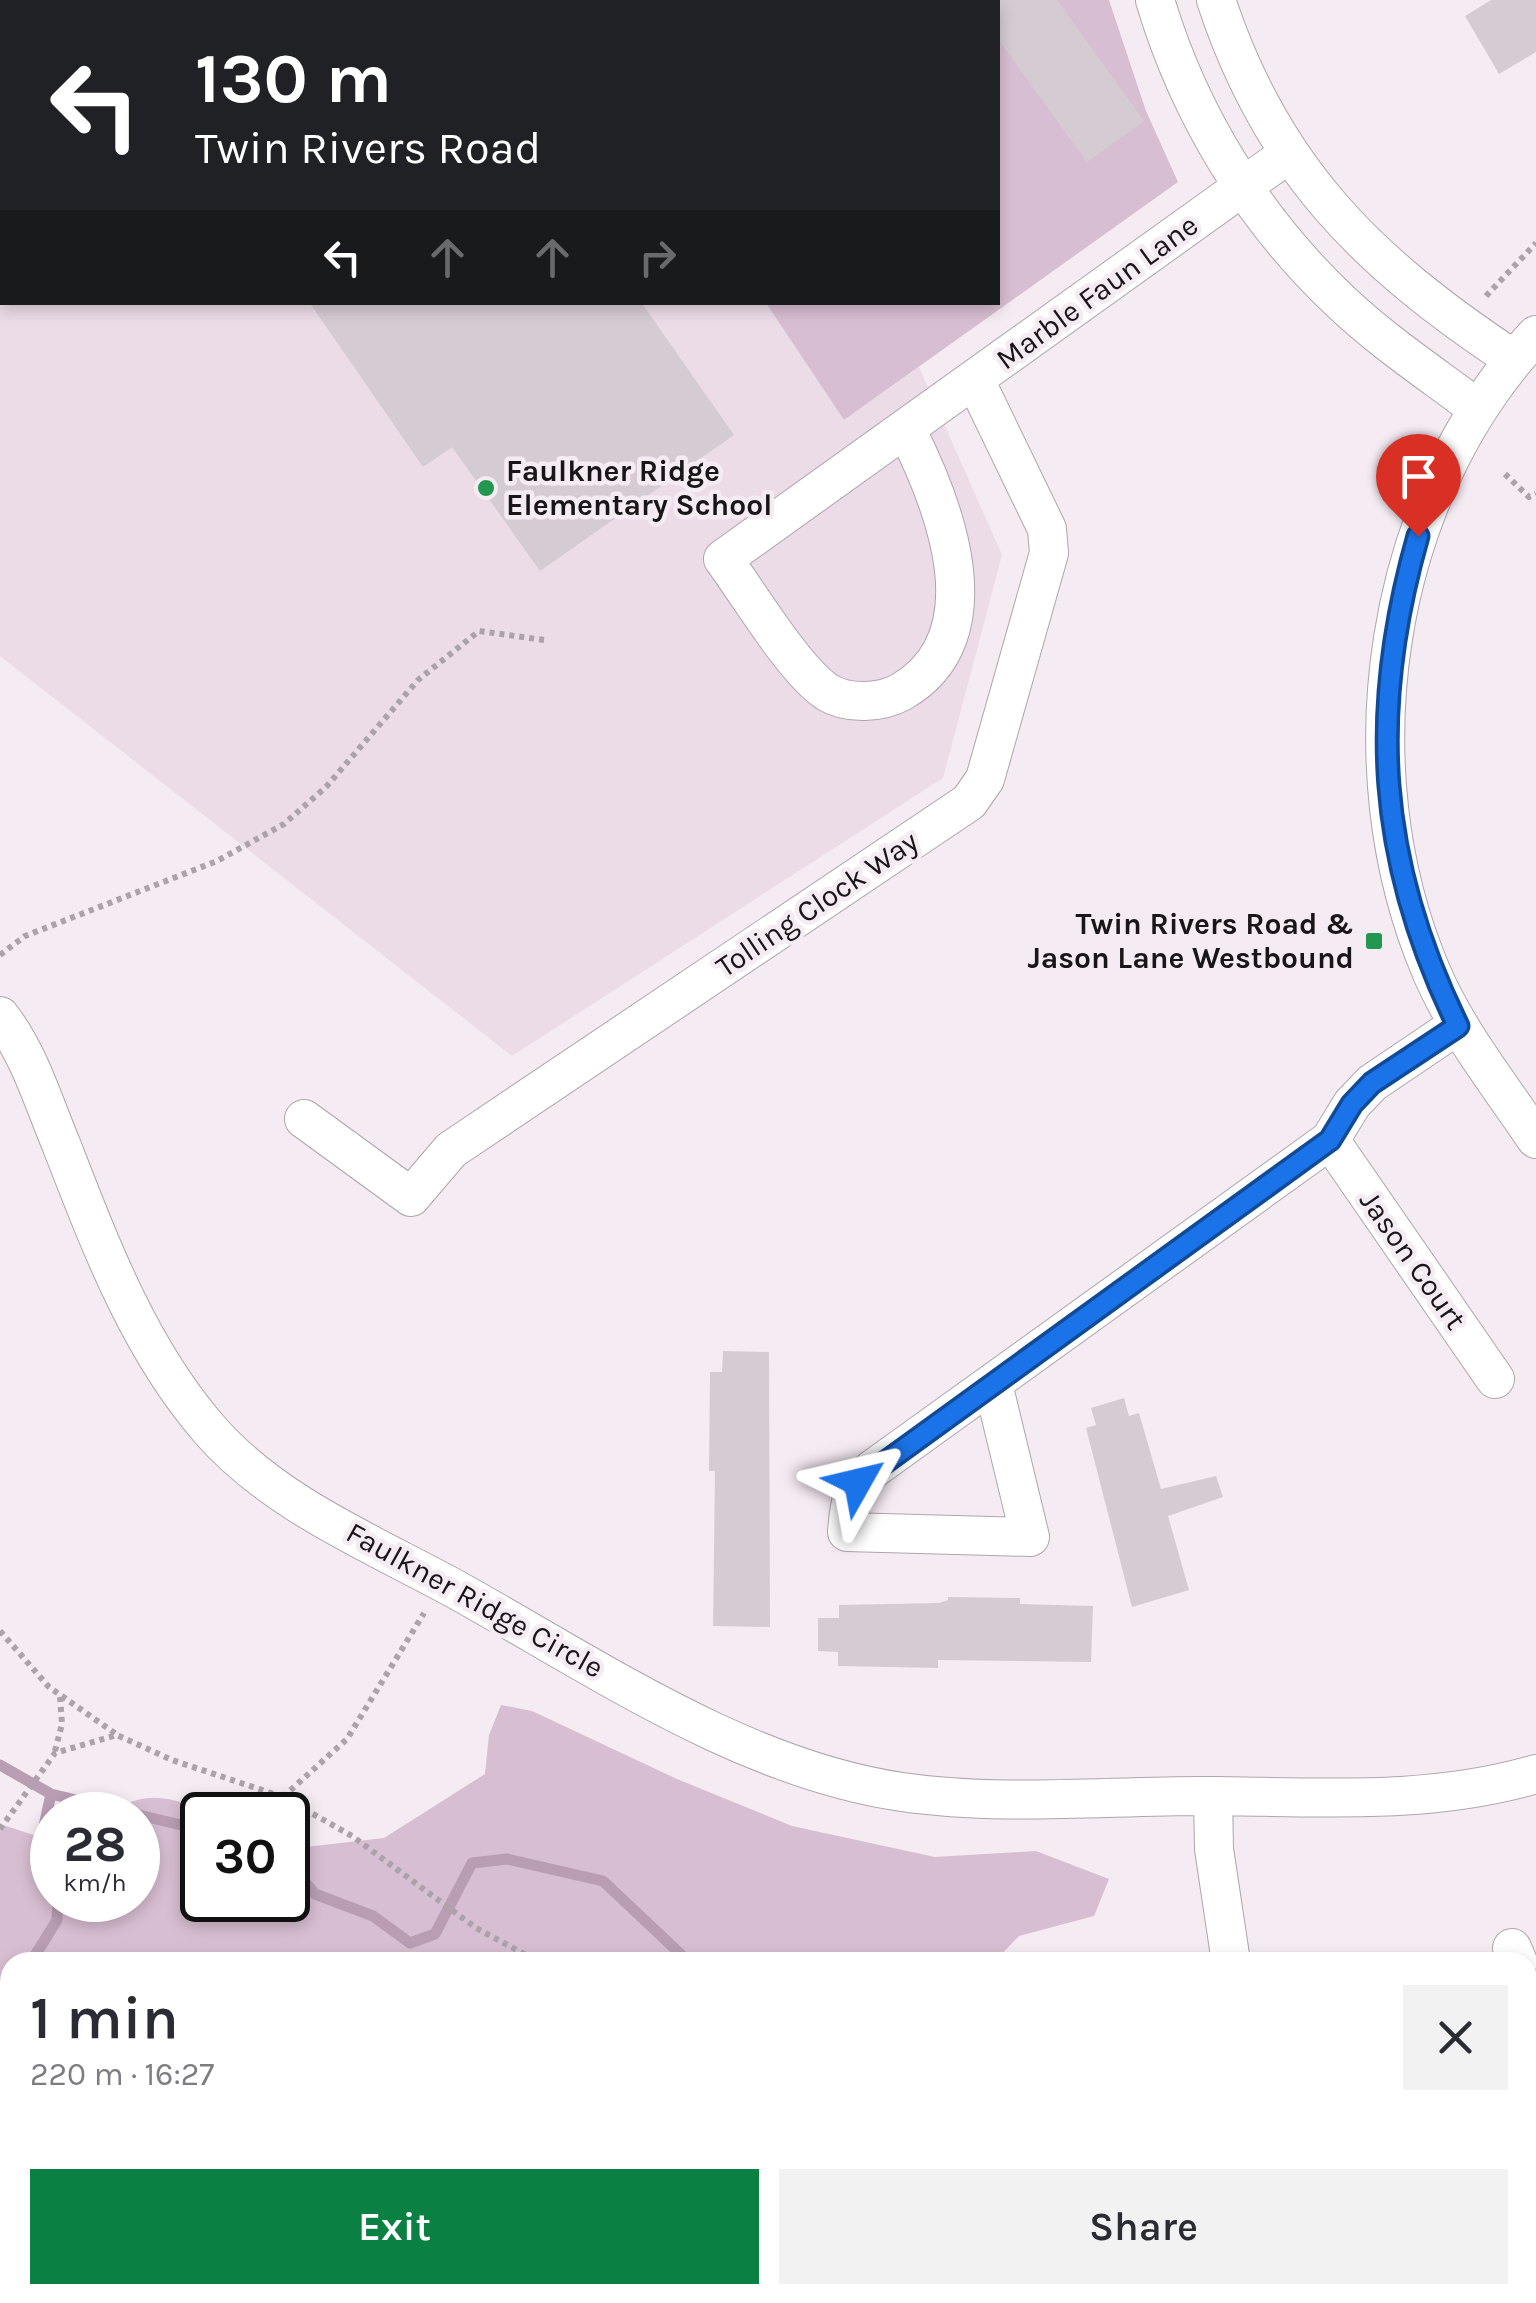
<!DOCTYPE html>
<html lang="en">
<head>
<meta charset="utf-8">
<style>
	:root { --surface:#fff; --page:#f2f2f3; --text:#2b2b33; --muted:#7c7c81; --accent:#0b8043 }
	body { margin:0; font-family:Karla,sans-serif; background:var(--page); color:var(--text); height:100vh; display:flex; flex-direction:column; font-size:38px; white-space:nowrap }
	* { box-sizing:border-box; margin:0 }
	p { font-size:32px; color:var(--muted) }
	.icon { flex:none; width:55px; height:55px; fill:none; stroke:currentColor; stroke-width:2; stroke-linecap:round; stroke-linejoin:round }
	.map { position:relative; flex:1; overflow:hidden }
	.details { position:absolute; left:0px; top:1952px; width:1538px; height:352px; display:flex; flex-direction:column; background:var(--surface); border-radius:30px 30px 0 0; box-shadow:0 5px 15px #0003 }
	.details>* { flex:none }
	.top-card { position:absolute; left:0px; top:0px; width:1000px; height:305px; box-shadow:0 5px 15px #0003; background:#202124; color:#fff; overflow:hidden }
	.speed { position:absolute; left:30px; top:1792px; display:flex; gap:20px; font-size:50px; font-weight:700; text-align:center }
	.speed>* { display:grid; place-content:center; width:130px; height:130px; border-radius:50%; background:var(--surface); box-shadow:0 5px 15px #0003; line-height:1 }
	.speed small { font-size:25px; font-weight:400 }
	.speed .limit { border:5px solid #111; border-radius:15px; background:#fff; color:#111 }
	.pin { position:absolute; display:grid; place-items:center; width:85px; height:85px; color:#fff; margin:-102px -42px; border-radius:50% 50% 50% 0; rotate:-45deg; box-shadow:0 0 10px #0007 }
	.pin .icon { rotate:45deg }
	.me { position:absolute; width:110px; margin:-55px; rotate:53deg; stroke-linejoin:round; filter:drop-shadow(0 0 8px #0008) }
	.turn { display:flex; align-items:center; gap:35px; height:210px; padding:0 30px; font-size:45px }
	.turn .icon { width:130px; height:130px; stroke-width:2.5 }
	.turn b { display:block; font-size:70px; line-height:85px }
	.lanes { display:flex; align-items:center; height:95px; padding:0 30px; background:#0003; justify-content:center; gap:50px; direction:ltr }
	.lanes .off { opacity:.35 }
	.round { display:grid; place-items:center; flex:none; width:105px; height:105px; border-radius:0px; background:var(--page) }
	.summary { display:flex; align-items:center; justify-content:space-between; height:170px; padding:0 30px }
	h1 { font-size:60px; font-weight:600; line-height:75px }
	.primary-button { display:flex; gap:20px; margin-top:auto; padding:20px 30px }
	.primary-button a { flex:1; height:115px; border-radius:0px; background:var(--accent); color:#fff; font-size:40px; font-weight:600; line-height:115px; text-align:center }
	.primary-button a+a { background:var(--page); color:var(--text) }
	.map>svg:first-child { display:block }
	.built { fill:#ecdce8 }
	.green { fill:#d8bed2 }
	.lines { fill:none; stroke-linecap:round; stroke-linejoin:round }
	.stream { stroke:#b99eb3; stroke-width:11 }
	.building { fill:#d5ccd3 }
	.minor-casing { stroke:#aea5ac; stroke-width:40 }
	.path { stroke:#aba3aa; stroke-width:6; stroke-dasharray:5 5; stroke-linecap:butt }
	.minor { stroke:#fff; stroke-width:38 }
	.route-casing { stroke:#114b97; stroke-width:25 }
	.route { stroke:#1a73e8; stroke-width:18 }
	.poi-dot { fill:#239650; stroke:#f5ebf3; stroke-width:4 }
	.labels { text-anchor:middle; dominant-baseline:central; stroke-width:9; stroke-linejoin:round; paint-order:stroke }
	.street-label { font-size:30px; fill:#191619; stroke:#f5ebf3 }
	.poi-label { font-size:30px; font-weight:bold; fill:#191619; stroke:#f5ebf3; text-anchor:start }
</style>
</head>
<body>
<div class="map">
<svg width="1536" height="2303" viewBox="0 0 1536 2303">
	<rect width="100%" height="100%" fill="#f5ebf3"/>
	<path class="built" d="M0,0H566L2,2V302L766,303L844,420L919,367L1002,555L943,778L512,1056L0,656Z"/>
	<path class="green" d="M566,0H1109L1146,111L1178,182L844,420L766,303L998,302V2Z
		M501,1705L532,1711L677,1779L792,1826L935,1857L1036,1851L1109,1879L1094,1916L1019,1936L994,1962H10V2131L0,2139V1824L52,1841V1900H138V1815H108C147,1785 176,1800 219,1815H202V1900H288V1844L297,1848L384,1838L485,1774L489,1735Z
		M904,2295H1364L1366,2303H902Z"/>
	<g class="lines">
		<path class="stream" d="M0,1765L51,1794L202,1830
			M51,1794L44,1826L52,1850
			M288,1870L299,1875L315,1894L373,1916L410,1943L435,1934L472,1863L507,1859L603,1881L689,1962
			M31,1962L57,1920L58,1900
			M0,1998L10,1991
			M1004,2295L1010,2303"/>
	</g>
	<path class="building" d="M998,0H1057L1144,121L1087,162L998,39Z
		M1491,0H1536V52L1499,74L1465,16Z
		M309,302H641L734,435L540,571L452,447L423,467Z
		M723,1351L769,1352L770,1627L713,1626L715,1471H709L710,1372H722Z
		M1124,1398L1129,1416L1139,1413L1161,1489L1216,1476L1223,1497L1168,1516L1189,1590L1132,1607L1086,1428L1096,1425L1091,1408Z
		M948,1597L1020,1598V1604L1093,1606L1091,1662L938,1660V1668L838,1666V1652L818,1651V1618H839V1605L939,1603L948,1600Z"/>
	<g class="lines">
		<g class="minor-casing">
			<path id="minor" d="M1155,0C1189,114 1253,219 1340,301C1383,342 1432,374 1478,409
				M1216,0C1272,170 1368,263 1513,359
				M1536,335C1382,499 1344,766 1431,971C1457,1032 1499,1084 1536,1139
				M906,429C944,504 997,637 901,692C881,703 848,705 827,692C794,670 749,594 723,559L1287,155
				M0,1016C29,1053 43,1101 61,1144C100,1244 138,1347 209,1429C273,1503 371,1543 455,1589C594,1666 743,1769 902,1792C1005,1807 1112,1795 1215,1796C1324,1797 1431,1805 1536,1774
				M304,1119L411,1197L451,1150L969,802L985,779L1049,553L1047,529L975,380
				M1330,1140L1495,1379
				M993,1384L1030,1537L847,1532C849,1505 851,1488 873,1469L1330,1140L1352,1104L1372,1083L1458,1025
				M1213,1796L1214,1849L1231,1962
				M1512,1948L1518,1962
				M1528,1989L1536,2012"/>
		</g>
		<path class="path" d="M613,0L615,2
			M1486,296L1536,243
			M1505,474L1529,497L1536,494
			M0,955L25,936L217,861L284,824L326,787L418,680L479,631L544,640
			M0,1631L49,1687L116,1734
			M55,1751L62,1724L60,1696
			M283,1797L347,1739L424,1613
			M0,1829L55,1753L117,1735L172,1760L283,1797L352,1836L476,1928L539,1962
			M917,2295L924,2303
			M507,2303L511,2295
			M855,2303L863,2295"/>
		<use href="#minor" class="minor"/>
	</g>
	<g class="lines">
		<g class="route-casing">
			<path id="route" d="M858,1482L1330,1140L1352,1104L1372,1083L1458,1026C1377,861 1368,711 1418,536"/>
		</g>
		<use href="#route" class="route"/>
	</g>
	<g class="poi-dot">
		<circle cx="486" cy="488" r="10"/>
		<rect x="1364" y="931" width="20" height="20" rx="5"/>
	</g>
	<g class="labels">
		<g class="street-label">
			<text transform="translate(1097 292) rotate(-36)">Marble Faun Lane</text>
			<text transform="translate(817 904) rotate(-34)">Tolling Clock Way</text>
			<text transform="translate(1413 1260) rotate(55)">Jason Court</text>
			<text transform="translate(475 1600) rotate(29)">Faulkner Ridge Circle</text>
		</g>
		<g class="poi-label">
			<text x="506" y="471">Faulkner Ridge<tspan x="506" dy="34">Elementary School</tspan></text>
			<text x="1354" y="924" text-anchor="end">Twin Rivers Road &amp;<tspan x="1354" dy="34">Jason Lane Westbound</tspan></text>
		</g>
	</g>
</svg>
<div class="speed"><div>28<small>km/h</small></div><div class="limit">30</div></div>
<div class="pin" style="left:1418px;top:536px;background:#d93025"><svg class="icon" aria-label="arrive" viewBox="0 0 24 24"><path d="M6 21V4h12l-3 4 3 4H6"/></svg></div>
<svg class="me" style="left:858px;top:1482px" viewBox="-20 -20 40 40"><path d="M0-17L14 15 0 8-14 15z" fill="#1a73e8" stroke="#fff" stroke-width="4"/></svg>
<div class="top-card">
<div class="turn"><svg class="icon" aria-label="left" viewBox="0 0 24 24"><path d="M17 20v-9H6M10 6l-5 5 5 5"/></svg><div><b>130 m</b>Twin Rivers Road</div></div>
<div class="lanes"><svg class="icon" aria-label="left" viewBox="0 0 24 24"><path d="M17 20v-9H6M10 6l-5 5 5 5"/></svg><svg class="icon off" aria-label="ahead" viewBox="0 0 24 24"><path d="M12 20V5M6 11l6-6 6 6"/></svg><svg class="icon off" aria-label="ahead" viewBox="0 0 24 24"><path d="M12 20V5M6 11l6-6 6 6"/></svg><svg class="icon off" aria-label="right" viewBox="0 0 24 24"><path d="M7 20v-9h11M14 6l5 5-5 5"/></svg></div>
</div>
<section class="details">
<div class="summary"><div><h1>1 min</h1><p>220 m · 16:27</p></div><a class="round"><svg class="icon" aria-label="close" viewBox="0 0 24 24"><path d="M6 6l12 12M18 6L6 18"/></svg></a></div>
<div class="primary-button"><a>Exit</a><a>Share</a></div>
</section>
</div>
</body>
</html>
